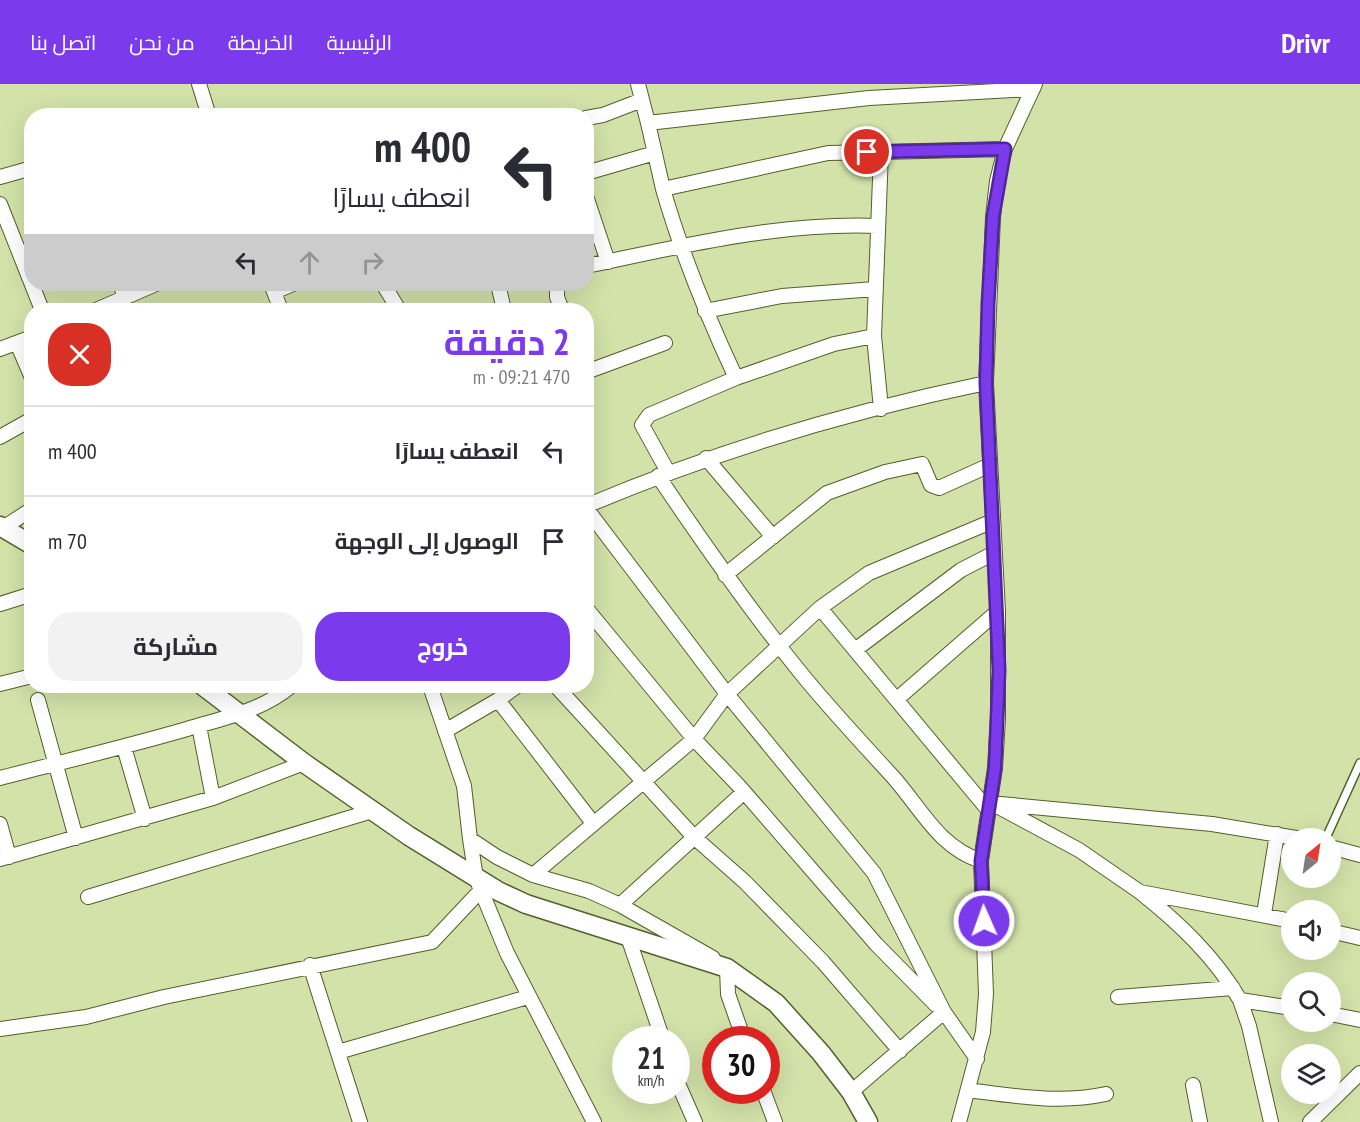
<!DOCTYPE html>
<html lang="ar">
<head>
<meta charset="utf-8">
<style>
	:root { --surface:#fff; --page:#f2f2f3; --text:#2b2b33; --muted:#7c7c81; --line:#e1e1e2; --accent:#7c3aed }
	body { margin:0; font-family:"PT Sans Narrow",Cairo,sans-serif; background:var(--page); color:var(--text); direction:rtl; height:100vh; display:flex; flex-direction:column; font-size:22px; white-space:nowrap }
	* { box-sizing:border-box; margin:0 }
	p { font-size:20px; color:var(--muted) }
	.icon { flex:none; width:33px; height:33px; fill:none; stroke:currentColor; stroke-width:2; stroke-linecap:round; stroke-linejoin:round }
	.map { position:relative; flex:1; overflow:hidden; direction:ltr }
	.panel { position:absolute; left:24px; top:219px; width:570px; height:390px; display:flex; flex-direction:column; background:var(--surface); border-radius:24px; box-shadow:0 6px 24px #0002; direction:rtl }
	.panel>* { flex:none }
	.banner { position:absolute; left:24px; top:24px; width:570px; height:183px; border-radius:24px; box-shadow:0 6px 24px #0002; direction:rtl; background:#fff; color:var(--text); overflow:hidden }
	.needle { width:39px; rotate:30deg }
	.controls { position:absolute; left:1281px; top:744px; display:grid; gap:12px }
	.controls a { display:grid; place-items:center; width:60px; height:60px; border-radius:50%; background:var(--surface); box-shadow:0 6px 24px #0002; font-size:30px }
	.speed { position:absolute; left:612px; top:942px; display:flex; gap:12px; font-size:30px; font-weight:700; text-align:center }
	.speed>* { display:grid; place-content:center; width:78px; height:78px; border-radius:50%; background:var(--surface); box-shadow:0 6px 24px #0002; line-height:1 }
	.speed small { font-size:15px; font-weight:400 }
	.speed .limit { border:9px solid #d22; background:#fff; color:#111 }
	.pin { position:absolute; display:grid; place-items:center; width:51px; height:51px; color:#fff; margin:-26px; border:3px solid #fff; border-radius:50%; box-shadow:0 2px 6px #0007 }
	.me { position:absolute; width:66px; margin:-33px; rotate:358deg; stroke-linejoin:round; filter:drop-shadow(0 0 4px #0008) }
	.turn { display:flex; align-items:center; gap:21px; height:126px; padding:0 24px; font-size:27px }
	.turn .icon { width:78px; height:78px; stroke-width:2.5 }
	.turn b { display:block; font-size:42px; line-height:51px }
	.lanes { display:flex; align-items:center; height:57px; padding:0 24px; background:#0003; justify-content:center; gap:30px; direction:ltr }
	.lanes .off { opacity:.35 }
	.round { display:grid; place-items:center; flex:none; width:63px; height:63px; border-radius:24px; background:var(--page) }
	.overview { display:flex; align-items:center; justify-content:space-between; height:102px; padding:0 24px }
	h1 { font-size:36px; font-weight:700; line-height:45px; color:var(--accent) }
	.action { display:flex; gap:12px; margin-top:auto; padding:12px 24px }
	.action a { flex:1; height:69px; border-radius:24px; background:var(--accent); color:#fff; font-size:24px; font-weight:700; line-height:69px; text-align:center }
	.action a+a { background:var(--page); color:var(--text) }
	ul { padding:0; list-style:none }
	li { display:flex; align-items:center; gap:18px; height:90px; padding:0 24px; border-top:2px solid var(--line) }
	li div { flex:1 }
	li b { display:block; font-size:22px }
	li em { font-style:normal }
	header { display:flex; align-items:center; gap:36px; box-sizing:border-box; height:84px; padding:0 30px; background:var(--accent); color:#fff }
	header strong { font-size:28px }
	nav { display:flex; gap:33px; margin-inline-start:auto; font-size:21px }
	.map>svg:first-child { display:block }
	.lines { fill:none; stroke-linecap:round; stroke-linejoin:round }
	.service-casing { stroke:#535f2a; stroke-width:10 }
	.minor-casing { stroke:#535f2a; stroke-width:16 }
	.tertiary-casing { stroke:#535f2a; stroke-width:21 }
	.service { stroke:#fff; stroke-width:7 }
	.minor { stroke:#fff; stroke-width:14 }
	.tertiary { stroke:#fff; stroke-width:18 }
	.route-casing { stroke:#51269a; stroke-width:15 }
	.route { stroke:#7c3aed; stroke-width:10 }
</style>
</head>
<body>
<header>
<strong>Drivr</strong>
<nav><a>الرئيسية</a><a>الخريطة</a><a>من نحن</a><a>اتصل بنا</a></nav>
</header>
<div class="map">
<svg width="1360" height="1038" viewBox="0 0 1360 1038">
	<rect width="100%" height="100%" fill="#d2e2a8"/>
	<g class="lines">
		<g class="service-casing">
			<path id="service" d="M1326,754L1360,679"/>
		</g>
		<g class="minor-casing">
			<path id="minor" d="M199,0L209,32
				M638,0L648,39
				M586,34L603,31L642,16
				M881,68L828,69L663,105L648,39L869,14L1033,5
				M586,89L655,69
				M0,93L32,84
				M663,105C682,171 707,232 736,294
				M586,112L608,178
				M0,120L42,226
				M586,182C682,162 779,138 878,142
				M120,200L125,214
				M271,200L281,226
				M383,200L399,226
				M498,200L504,226
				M557,200V213L562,226
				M274,208L293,200
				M96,226L156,200
				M705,227L782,212L875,205
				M874,252L881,325
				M17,259L32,294
				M0,265L32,253
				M586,288L665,259
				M0,353L32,335
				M706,374L773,453
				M668,388L642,341L649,331L736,294L834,260L874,252L881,68L1005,65
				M658,392C703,459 749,525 800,588C830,625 862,659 894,694C922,726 939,763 981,777
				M586,422C714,368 850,327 986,299
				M586,424L727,610L874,789L944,928
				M3,444L32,425
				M725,491L827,409L885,388L922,380L931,401L939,404L990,381
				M0,520L32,510
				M586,524L694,655L739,702L876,860L936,921
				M820,524L989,727
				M855,566L961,486L994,469
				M0,600L32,592
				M430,602L464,702L470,755
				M556,602L694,753L745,798L823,878L900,967
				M897,615L998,527
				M38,616L76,754
				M498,616L517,602
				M199,642L213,714
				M445,647L498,616L593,739
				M124,663L145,735
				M0,694C62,678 125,663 187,645C223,634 262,627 291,602
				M990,719L1212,740L1296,754
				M997,722L1079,766L1140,808
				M0,740L9,773
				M1330,763L1360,771
				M0,775L213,714L304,679
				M533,791L694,655L727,610L820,524L869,489L993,437
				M88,813L372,727
				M620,821L744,708
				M1264,830L1277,750
				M1292,837L1140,808C1179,839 1215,873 1240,916L1292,924
				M1330,847L1360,854
				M628,853L663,956
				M310,881L360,1038
				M727,884L728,910L744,956
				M1118,913L1233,904
				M1240,916L1249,942L1271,1038
				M1330,930L1360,936
				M0,945L86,933L164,913L432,858L481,806
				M338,968L528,913
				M676,995L695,1038
				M1193,1001L1200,1038
				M763,1006L775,1038
				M968,1006C1015,1012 1059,1020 1106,1010
				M851,1008L944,928L977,975
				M594,1038L507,869L476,794L470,755L497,773L533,791L589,807L620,821L713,874
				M959,1038L983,948L986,910L981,777L995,684L998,634V527L986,299L993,133L997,97L1005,65L1035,0
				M1310,1038L1360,989"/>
		</g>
		<g class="tertiary-casing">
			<path id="tertiary" d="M0,442L32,461
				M203,602L304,679L409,752L498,807L526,820L727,884L776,919L821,969L851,1008L868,1038"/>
		</g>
		<use href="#service" class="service"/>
		<use href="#minor" class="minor"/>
		<use href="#tertiary" class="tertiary"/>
	</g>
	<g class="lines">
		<g class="route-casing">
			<path id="route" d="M867,68L1005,65L993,133L988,220L986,299L999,586L995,684L981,777L984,837"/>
		</g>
		<use href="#route" class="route"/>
	</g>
</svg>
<div class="controls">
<a><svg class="needle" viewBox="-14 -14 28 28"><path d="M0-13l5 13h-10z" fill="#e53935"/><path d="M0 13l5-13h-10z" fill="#7c7c81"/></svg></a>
<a><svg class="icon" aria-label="sound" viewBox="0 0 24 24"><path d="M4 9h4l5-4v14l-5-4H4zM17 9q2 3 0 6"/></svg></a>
<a><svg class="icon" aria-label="search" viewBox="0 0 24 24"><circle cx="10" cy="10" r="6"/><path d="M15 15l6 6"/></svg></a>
<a><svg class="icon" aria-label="layers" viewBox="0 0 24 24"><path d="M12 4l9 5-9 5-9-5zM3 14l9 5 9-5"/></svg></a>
</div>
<div class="speed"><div>21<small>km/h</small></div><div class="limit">30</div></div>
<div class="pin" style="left:867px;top:68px;background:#d93025"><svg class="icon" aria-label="arrive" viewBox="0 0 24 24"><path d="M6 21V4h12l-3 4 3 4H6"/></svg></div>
<svg class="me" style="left:984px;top:837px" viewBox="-20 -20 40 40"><circle r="17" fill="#7c3aed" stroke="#fff" stroke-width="3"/><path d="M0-11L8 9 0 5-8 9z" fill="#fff"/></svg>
<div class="banner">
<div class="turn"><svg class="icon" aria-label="left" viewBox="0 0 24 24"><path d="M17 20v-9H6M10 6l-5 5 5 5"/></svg><div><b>400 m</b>انعطف يسارًا</div></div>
<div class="lanes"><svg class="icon" aria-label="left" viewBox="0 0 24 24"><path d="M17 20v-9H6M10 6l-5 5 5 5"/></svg><svg class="icon off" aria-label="ahead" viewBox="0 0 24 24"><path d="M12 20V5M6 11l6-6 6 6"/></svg><svg class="icon off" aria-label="right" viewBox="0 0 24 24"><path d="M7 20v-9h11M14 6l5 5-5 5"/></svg></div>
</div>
<section class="panel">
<div class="overview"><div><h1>2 دقيقة</h1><p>470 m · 09:21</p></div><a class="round" style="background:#d93025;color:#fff"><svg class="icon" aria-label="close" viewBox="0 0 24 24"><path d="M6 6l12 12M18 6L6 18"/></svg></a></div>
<ul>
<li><svg class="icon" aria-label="left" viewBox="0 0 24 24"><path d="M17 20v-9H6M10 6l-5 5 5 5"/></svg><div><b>انعطف يسارًا</b></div><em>400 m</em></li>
<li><svg class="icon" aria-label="arrive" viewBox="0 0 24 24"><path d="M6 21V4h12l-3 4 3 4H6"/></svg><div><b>الوصول إلى الوجهة</b></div><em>70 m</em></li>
</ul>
<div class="action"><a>خروج</a><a>مشاركة</a></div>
</section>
</div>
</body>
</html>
